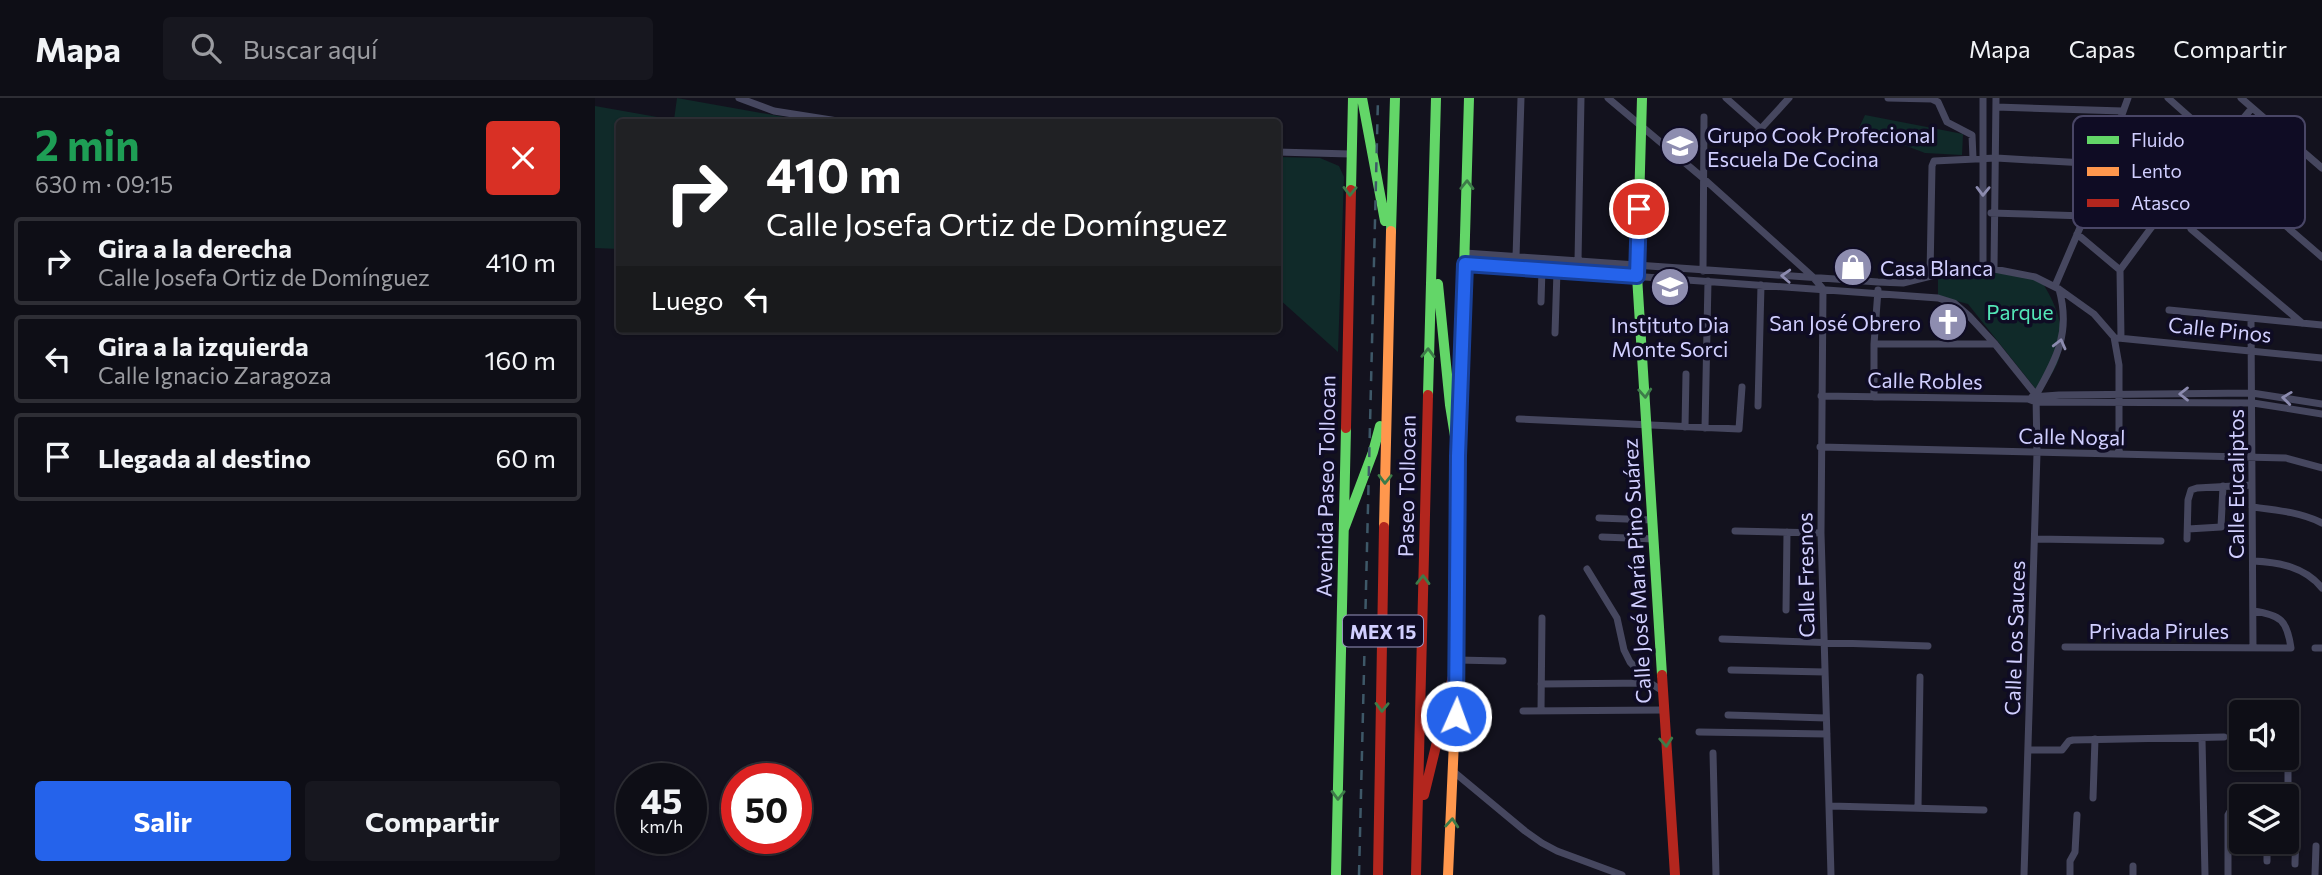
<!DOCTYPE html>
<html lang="es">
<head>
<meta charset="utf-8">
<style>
	:root { --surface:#0e0e16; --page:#17171f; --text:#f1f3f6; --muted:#9b9ca1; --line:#2e2e35; --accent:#2563eb }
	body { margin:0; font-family:Commissioner,sans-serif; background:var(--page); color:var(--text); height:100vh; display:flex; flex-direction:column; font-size:26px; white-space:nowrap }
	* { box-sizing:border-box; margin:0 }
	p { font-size:23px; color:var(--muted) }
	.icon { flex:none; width:38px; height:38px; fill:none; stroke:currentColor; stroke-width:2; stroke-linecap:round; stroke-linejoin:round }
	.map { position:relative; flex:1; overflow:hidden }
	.side { display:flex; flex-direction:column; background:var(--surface); width:595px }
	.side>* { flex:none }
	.top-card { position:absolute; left:21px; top:21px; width:665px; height:214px; border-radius:7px; box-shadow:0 2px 5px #0004,0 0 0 2px var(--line); background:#202124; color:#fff; overflow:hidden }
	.buttons { position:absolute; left:1634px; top:602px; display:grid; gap:14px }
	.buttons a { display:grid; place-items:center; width:70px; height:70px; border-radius:7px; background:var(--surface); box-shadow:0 2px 5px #0004,0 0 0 2px var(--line); font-size:35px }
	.speed { position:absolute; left:21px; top:665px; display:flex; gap:14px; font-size:35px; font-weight:700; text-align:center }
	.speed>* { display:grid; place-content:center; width:91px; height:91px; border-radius:50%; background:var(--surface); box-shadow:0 2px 5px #0004,0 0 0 2px var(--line); line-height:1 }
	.speed small { font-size:18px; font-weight:400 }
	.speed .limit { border:10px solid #d22; background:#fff; color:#111 }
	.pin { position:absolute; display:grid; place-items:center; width:60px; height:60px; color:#fff; margin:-30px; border:4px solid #fff; border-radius:50%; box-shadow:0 2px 7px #0007 }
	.me { position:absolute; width:77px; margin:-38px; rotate:2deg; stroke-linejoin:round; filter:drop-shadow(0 0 5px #0008) }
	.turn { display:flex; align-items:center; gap:24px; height:147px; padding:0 35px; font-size:32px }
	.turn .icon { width:91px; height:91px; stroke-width:2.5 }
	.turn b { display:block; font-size:49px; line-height:60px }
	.then { display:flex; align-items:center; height:66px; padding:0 35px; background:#0003; gap:14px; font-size:26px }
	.round { display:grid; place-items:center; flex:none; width:74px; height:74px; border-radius:7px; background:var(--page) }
	.summary { display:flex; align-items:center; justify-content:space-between; height:119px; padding:0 35px }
	h1 { font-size:42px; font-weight:700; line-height:52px; color:#1e9e55 }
	.button { display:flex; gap:14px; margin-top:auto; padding:14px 35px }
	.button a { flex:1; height:80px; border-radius:7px; background:var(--accent); color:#fff; font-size:28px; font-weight:700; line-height:80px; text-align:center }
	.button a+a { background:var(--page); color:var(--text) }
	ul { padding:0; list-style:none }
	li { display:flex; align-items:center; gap:21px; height:88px; margin:0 14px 10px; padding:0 21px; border:4px solid var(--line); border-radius:7px }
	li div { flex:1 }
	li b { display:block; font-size:26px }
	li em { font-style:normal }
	header { display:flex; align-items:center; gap:42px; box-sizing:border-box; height:98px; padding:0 35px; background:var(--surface); border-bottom:2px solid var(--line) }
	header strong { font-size:33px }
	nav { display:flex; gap:38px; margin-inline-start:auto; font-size:24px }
	.search { width:490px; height:63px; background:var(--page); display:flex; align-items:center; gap:18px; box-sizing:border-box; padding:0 24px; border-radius:7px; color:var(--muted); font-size:26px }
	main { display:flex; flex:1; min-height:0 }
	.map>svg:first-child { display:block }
	.green { fill:#102a29 }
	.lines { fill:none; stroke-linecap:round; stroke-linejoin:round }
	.street { stroke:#46475f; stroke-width:7 }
	.fast { stroke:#63d668; stroke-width:10 }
	.slow { stroke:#ff974d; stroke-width:10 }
	.jam { stroke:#b3261e; stroke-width:10 }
	.rail { stroke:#3e5868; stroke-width:2.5; stroke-dasharray:10 9; stroke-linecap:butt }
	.oneway { stroke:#3d7b49 }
	.oneway2 { stroke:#8c8baf }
	.route-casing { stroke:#184099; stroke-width:18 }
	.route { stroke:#2563eb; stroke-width:12 }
	.labels { text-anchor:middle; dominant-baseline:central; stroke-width:7; stroke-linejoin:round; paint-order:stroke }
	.shield { fill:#0f0c24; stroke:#9794bd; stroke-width:2 }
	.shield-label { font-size:19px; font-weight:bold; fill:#d1cfff }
	.poi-label { font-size:21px; fill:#d1cfff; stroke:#0f0c24; text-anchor:start }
	.park-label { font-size:21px; fill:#53e7b7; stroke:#0f0c24 }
	.street-label { font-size:21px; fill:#d1cfff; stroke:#0f0c24 }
	.key { fill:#0f0c24; stroke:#494666; stroke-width:2 }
	.key-label { font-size:19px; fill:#d1cfff }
</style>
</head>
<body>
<header>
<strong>Mapa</strong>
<div class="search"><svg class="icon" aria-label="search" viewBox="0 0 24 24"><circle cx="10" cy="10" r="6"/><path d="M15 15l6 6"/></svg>Buscar aquí</div>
<nav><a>Mapa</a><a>Capas</a><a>Compartir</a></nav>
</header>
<main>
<section class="side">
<div class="summary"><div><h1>2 min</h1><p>630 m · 09:15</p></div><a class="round" style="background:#d93025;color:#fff"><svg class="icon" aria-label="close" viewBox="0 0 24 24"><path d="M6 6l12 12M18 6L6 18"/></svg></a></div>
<ul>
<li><svg class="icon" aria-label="right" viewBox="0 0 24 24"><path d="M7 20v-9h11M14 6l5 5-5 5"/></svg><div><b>Gira a la derecha</b><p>Calle Josefa Ortiz de Domínguez</p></div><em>410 m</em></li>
<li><svg class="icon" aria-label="left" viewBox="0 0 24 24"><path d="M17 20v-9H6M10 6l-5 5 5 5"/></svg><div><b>Gira a la izquierda</b><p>Calle Ignacio Zaragoza</p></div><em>160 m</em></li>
<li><svg class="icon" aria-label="arrive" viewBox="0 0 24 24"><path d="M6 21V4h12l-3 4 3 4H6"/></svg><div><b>Llegada al destino</b></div><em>60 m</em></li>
</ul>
<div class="button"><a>Salir</a><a>Compartir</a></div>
</section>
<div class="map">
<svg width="1727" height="777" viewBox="0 0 1727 777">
	<rect width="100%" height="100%" fill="#13121e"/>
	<path class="green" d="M82,0L217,24H24V151L0,150V8L79,22Z
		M1270,17L1368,36L1367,57L1330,55L1264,30Z
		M683,59L725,60L744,68L749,79L743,254L683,200Z
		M1400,171L1445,181C1461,205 1472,232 1464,261C1460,273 1451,284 1444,295L1373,206L1343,198V177Z"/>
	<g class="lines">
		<path class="street" d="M144,0L179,13L249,24
			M1013,0L1108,80L1218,179L1228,191L1226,435L1236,777
			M1131,0L1166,31
			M1293,0L1337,1L1343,4L1352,24L1377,37L1378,60
			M1573,0L1625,46
			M1646,0L1727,70
			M1401,9L1528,13
			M1522,31L1590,89
			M1161,36L1194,0
			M682,54L755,56
			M1502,83L1556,130
			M1648,91L1727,159
			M1396,115L1490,118
			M1596,131L1707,225
			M1482,136L1525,172
			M870,155L1283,184L1308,185L1344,176L1399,171L1440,179L1464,191L1499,216L1519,239L1524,267V356
			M921,159L926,0
			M983,163L986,0
			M870,166L1343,200L1359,205L1374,218L1400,246L1441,297L1442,355L1429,777
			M1388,171V0
			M1399,171L1401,0
			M1108,173L1109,19
			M1335,177L1337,68L1339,63L1401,60L1508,66
			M1460,188L1490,118L1533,0
			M946,204L947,171
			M1574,212L1727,227
			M1656,222L1658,550
			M960,235L962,173
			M1523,240L1727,260
			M1526,240L1525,172L1556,130L1657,10
			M1279,246H1400
			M1441,297C1462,260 1476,234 1464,191
			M1226,298L1433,301L1441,304L1658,305L1727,316
			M1279,299V246L1283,192
			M1437,299L1464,297L1657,295L1727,306
			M1163,308L1166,187
			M924,321L1144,331L1147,289
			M1090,329L1091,276
			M1110,330L1113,183
			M1225,349L1691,360L1727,370
			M1657,409C1681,412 1705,414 1727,425
			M1004,420L1058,422
			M1593,431L1626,429L1628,388
			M1140,433L1226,435
			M1007,439L1059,441
			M1440,441L1566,443
			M1592,441L1593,402L1596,392L1602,390L1657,387
			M1658,463C1684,464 1710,469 1727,490
			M992,471L1022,520L1029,552L1035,564L1055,585L1068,593
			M1191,512L1192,434
			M1127,541L1333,548
			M1470,549L1696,550C1692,522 1686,517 1658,513
			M1720,550H1727
			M862,562L908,563
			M1136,572L1230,574
			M946,586L1055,585
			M928,613L1069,612
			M946,613L947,520
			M1133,617L1231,620
			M1693,624V706C1705,721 1700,747 1700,766
			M1104,634L1232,636
			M1607,641L1610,777
			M1433,652H1467L1474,643L1478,642L1629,639
			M1118,655L1121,777
			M859,674L930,733L947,745L962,753L1027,777
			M1498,700L1500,641
			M1235,708L1389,712
			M1323,710L1325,579
			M1672,744V763
			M1475,777V763L1480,754L1482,717
			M1538,777V768
			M1633,777V717L1637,710L1647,708
			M1720,777L1721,748"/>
		<path class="fast" d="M767,0L790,123
			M1047,0L1042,178L1067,577
			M756,92L758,0
			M796,133L800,0
			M843,186L855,307L863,357
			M833,297L841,0
			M863,378L874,0
			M749,431L778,354L785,328
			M741,777L751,330"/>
		<path class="slow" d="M789,429L796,133
			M853,777L860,621L863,378"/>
		<path class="jam" d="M751,330L756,92
			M1067,577L1080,777
			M829,697L862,562
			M783,777L789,429
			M821,777L833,297"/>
		<path class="rail" d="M764,777L783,0"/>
	</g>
	<defs><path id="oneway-chevron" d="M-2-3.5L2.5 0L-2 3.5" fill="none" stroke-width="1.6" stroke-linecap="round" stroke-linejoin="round" transform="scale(1.75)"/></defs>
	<g class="oneway">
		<use href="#oneway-chevron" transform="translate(872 87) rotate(-89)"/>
		<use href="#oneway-chevron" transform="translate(755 93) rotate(91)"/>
		<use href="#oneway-chevron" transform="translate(833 255) rotate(-89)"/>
		<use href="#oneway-chevron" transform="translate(1050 295) rotate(86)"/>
		<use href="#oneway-chevron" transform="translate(790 381) rotate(91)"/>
		<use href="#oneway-chevron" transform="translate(828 482) rotate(-89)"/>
		<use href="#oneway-chevron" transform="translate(787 609) rotate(91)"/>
		<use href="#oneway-chevron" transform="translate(1071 644) rotate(86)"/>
		<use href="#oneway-chevron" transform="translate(743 697) rotate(91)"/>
		<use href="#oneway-chevron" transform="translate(857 725) rotate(-86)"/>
	</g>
	<g class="oneway2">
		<use href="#oneway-chevron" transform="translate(1388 93) rotate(91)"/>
		<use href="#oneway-chevron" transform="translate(1191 178) rotate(-177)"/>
		<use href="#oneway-chevron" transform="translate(1465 246) rotate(-76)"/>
		<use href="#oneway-chevron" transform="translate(1589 296) rotate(180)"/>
		<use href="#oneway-chevron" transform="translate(1692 300) rotate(-173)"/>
	</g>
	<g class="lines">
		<g class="route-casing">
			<path id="route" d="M861,618L863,358L870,166L1042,178L1044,111"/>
		</g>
		<use href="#route" class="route"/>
	</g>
	<defs>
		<g id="university-disc" transform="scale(2.0125)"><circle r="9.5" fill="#8e8db0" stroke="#0f0c24"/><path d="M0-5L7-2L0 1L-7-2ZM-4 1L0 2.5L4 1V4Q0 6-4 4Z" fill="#fff"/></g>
		<g id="shop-disc" transform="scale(2.0125)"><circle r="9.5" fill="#8e8db0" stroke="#0f0c24"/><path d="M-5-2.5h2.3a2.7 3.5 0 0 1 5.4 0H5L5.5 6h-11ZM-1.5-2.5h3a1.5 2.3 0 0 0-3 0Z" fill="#fff"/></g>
		<g id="school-disc" transform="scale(2.0125)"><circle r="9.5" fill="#8e8db0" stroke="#0f0c24"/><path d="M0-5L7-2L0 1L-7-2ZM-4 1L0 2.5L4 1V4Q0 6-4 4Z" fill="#fff"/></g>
		<g id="church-disc" transform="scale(2.0125)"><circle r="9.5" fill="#8e8db0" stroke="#0f0c24"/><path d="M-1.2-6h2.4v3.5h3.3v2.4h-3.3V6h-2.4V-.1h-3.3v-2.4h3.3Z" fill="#fff"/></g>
	</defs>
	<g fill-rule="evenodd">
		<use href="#university-disc" x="1085" y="48"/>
		<use href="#shop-disc" x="1258" y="169"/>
		<use href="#school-disc" x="1075" y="189"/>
		<use href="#church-disc" x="1353" y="224"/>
	</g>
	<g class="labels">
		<rect class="shield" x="748" y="517.5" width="80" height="31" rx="5"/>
		<g class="shield-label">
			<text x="788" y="533">MEX 15</text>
		</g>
		<g class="poi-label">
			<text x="1112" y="36">Grupo Cook Profecional<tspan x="1112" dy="24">Escuela De Cocina</tspan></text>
			<text x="1285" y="169">Casa Blanca</text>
			<text x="1326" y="224" text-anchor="end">San José Obrero</text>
			<text x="1075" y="226" text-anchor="middle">Instituto Dia<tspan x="1075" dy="24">Monte Sorci</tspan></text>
		</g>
		<g class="park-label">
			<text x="1425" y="213">Parque</text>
		</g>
		<g class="street-label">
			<text transform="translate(1625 231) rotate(6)">Calle Pinos</text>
			<text transform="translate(1330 282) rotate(1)">Calle Robles</text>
			<text transform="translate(1477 338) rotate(1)">Calle Nogal</text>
			<text transform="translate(1640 386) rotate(-90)">Calle Eucaliptos</text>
			<text transform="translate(730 388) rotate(-89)">Avenida Paseo Tollocan</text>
			<text transform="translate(811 388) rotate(-89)">Paseo Tollocan</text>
			<text transform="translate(1041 473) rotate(-93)">Calle José María Pino Suárez</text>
			<text transform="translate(1210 477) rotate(-91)">Calle Fresnos</text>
			<text x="1564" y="532">Privada Pirules</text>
			<text transform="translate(1419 540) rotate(-88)">Calle Los Sauces</text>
		</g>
	</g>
	<rect x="1478" y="18" width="232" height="112" rx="10" class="key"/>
	<rect x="1492" y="38" width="32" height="8" fill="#63d668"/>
	<rect x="1492" y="69" width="32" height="9" fill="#ff974d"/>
	<rect x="1492" y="101" width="32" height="8" fill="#b3261e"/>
	<g class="key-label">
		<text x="1536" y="49">Fluido</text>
		<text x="1536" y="80">Lento</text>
		<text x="1536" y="112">Atasco</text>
	</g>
</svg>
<div class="buttons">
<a><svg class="icon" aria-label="sound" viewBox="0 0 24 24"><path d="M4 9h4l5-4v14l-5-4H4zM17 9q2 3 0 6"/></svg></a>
<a><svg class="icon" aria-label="layers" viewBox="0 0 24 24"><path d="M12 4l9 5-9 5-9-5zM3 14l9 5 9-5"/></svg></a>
</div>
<div class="speed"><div>45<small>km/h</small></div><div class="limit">50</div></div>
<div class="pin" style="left:1044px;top:111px;background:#d93025"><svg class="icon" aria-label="arrive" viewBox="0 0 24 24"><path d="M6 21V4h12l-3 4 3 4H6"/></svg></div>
<svg class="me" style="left:861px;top:618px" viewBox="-20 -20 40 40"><circle r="17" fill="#2563eb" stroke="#fff" stroke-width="3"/><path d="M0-11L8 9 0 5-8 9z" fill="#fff"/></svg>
<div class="top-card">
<div class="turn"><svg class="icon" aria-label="right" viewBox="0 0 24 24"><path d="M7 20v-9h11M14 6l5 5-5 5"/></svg><div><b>410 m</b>Calle Josefa Ortiz de Domínguez</div></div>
<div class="then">Luego<svg class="icon" aria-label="left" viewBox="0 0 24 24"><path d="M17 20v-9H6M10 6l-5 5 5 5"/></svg></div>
</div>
</div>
</main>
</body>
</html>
